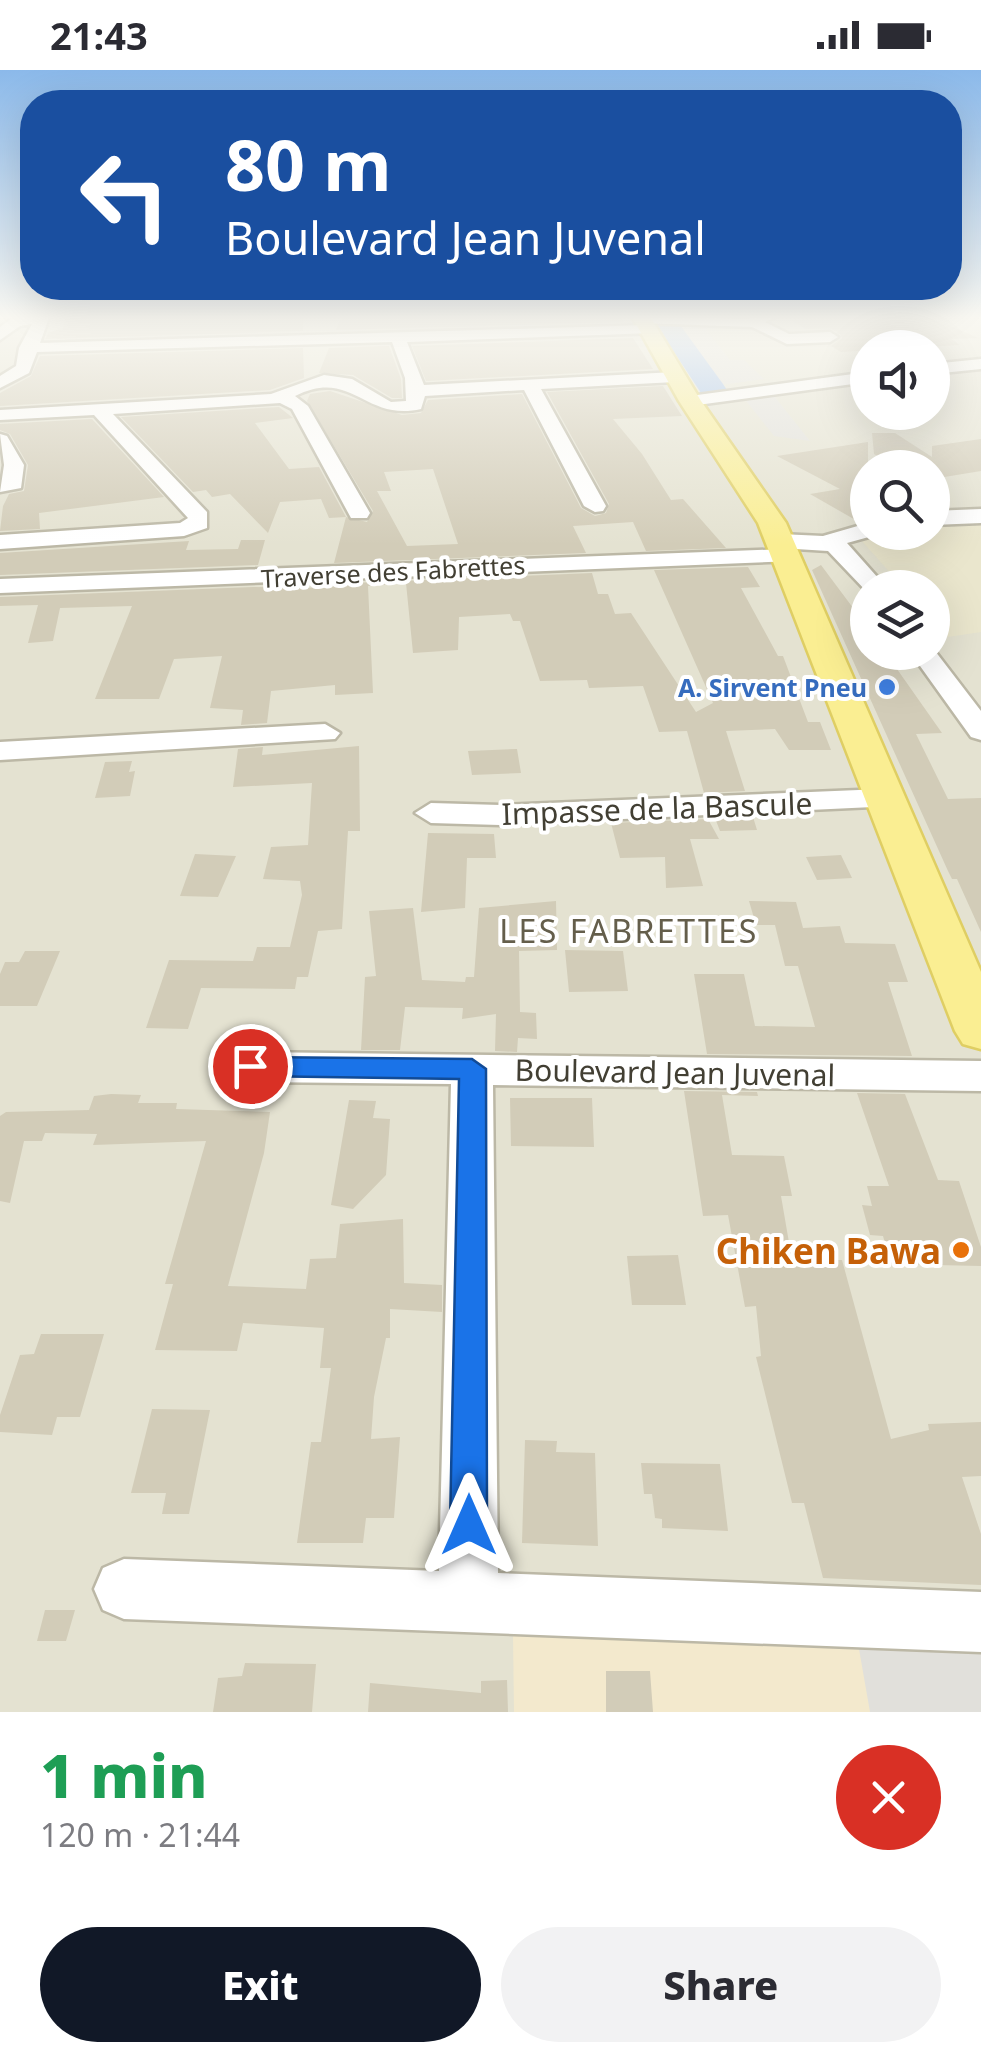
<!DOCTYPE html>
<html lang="en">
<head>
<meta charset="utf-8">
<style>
	:root { --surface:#fff; --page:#f2f2f3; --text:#2b2b33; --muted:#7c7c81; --accent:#111827 }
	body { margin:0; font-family:"Noto Sans",sans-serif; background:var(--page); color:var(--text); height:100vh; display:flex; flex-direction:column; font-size:38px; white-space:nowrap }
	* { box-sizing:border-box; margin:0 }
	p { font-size:32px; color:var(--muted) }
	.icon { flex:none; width:55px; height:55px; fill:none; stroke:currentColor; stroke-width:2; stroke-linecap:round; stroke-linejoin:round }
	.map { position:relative; height:1642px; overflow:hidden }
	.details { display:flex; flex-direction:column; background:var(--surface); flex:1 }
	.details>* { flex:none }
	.top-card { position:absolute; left:20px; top:20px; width:942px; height:210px; border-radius:40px; box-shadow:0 10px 40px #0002; background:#1a4fa0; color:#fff; overflow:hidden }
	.controls { position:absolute; left:850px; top:260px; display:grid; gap:20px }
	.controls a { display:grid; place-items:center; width:100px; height:100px; border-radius:50%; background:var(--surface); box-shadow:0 10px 40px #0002; font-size:50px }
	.pin { position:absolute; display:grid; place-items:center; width:85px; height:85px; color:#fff; margin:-42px; border:5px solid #fff; border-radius:50%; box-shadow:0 2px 10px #0007 }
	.me { position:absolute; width:110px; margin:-55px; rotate:0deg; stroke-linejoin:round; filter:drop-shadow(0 0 8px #0008) }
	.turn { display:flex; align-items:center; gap:35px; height:210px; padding:0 40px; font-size:45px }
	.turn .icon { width:130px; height:130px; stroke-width:2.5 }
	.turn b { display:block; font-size:70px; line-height:85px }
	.round { display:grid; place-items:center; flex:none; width:105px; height:105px; border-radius:52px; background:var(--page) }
	.overview { display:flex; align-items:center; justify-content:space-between; height:170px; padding:0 40px }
	h1 { font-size:60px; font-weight:800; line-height:75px; color:#1e9e55 }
	.action { display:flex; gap:20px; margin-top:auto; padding:20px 40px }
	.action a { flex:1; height:115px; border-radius:60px; background:var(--accent); color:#fff; font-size:40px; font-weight:800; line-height:115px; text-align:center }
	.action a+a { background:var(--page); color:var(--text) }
	.status { display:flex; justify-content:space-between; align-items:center; height:70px; padding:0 50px; background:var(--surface); direction:ltr }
	.status svg { height:28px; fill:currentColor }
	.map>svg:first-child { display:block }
	.residential { fill:#e4e2d1; fill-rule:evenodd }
	.commercial { fill:#f3e9cd }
	.education { fill:#eae6cd }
	.parking { fill:#e1e0db }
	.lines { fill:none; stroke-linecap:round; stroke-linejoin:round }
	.river { fill:#9fc0ed; fill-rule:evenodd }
	.building { fill:#d2ccb8; fill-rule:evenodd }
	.minor-casing { stroke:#bcb8a6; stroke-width:5 }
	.major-casing { stroke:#dfce63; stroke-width:5 }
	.minor { fill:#fff; fill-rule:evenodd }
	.major { fill:#faee92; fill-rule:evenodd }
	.route { fill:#1a73e8; stroke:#114b97; stroke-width:2.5 }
	.shop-dot { fill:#3f7fe0; stroke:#fff; stroke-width:4 }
	.food-dot { fill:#e8710a; stroke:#fff; stroke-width:4 }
	.labels { text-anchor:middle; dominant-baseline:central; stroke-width:8; stroke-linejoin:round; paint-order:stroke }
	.far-street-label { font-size:25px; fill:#423f33; stroke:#fff }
	.far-shop-label { font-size:25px; font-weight:bold; fill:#366cbe; stroke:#fff; text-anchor:end }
	.street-label { font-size:30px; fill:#423f33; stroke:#fff }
	.neighbourhood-label { font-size:32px; letter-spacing:2.5px; fill:#645e4b; stroke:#fff }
	.near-food-label { font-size:35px; font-weight:bold; fill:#c56008; stroke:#fff; text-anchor:end }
</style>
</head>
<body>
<div class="status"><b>21:43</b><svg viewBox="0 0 49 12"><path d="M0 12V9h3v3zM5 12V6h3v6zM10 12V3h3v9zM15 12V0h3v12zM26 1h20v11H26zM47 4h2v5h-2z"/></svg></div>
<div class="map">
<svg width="981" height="1642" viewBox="0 0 981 1642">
	<rect width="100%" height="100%" fill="#f1efe3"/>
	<path class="residential" d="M0,245H981V1642H0ZM868,278H932V342H868ZM868,398H932V462H868ZM868,518H932V582H868Z"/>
	<path class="commercial" d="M513,1564L981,1583V1642H514Z"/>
	<path class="education" d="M981,449V562L948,567L933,550L932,518L903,517L860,469L888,463L932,462L933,455Z"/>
	<path class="parking" d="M676,254H708L707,261L730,290H744L764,309L721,315Z
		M771,322L810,371L774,366L743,327Z
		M859,1579L981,1583V1642H870Z"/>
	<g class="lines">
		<path class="river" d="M667,246L675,248L723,314L727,320L723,326H703L655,253Z"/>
	</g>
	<path class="building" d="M66,245H303V261L45,269L48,263L63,258Z
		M619,245L623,252L336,260L341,247Z
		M926,245L978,268L951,269L960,275L841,282L831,276L842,268L840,264L830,258L806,259L791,250Z
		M633,268L653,299L426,311L412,276Z
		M389,276L401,309L402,328H392L353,305L319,303L329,278Z
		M303,278L304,308L270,320L0,336V323L31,306L40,286Z
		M663,316L682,346L613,349L642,384L671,430L683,429L726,478L646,481L633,452L573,456L586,483L334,493L346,447L367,452L373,441L307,331L310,324L330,321L402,345L421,343L428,330L522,324L581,438L595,446L606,443L609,434L547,322ZM433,399L458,474L407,476L377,421H391L384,402Z
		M279,337L293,348L255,353L289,399L319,397L346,447L329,448L321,429L280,432L268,463L230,424L212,427L206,420L193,422L121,347Z
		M92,349L164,427L39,443L40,459L0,461L3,436L9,424L24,421L28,395L10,364L0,360V354Z
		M872,363H895L932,387V376L981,369V401L932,409V398H900L874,384Z
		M868,372V450L859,452L810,424L840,419L777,386Z
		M241,470H265L258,495L0,505V483L189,471L186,480L238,479Z
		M821,495L868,558V582H885L942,663L916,664L948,729L981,728V862L957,809H952L948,801L812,500Z
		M748,497L760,517L741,518L778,586H783L808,652H820L831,680H789L775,659L726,661L745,721L704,723L687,661L659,662L643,616L589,618L587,610L540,611L520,551H513L510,544L459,547L458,580L413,583L406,513L368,516L373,623L335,625V615L271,621L267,653L241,655L243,640L210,638L222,586L174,589L159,629H95L132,536L60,538L53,571L28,573L38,535L0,536V527L253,517L326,518L328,514L592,503L598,524H608L615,544L631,543L696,642L713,633L654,500Z
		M359,676L360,761H348L342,859L318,861L308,907H297L295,919L201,918L188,959L146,958L169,890L253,891L257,877H290L302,825L300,811L263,809L271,777L308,775L312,713L233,717L238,679L263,677L262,685Z
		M517,679L521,703L472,705L468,681Z
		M132,691L129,702L135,701L130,726L95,728L105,692Z
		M753,747L757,760L720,761L715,748Z
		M708,749L719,769H690L703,816L666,818L665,787L620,788L611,753Z
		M428,763L494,764L496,788H467L465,838L421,842Z
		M195,784L236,786L218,827L180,826Z
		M841,785L852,808L817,810L806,787Z
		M556,831L557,880L519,881L520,942L536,943L537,969L518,968L517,982L495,981L496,944L462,949L463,938L405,937L400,980H361L365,907L376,906L369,841L413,838L422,910L465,912L466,907H474L479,838Z
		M749,831L796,832L803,858L840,856L845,873L895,874L908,912H888L912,986L707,984L694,904H744L755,956L815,957L798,896H785L775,855H756Z
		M565,880L623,881L628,921L569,922Z
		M25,881H60L37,936H0V904L5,892H19Z
		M684,1021L757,1022L758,1026L722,1025L732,1085L784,1086L792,1126H781L792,1190H842L891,1369L929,1360L928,1354L981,1352V1406L962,1407L981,1464V1515L823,1508L804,1433H792L756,1287L761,1286L756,1236L745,1237L728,1145L703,1146Z
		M857,1023L905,1024L938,1110L959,1111L981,1177V1196L891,1194L883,1166L870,1165L862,1135L872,1136L867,1116H889Z
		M111,1024L141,1025L138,1033H177L176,1039L270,1042L264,1083L228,1216L306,1219L310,1189L336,1188L340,1154L403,1149L404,1213L442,1215V1242L390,1239V1268H386L374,1327L371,1369L400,1367L394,1448H366L363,1473H297L311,1372H321L331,1298H320L324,1258L243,1253L237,1281L155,1280L173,1214H165L206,1071L93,1075L97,1064L45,1063L42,1071H24L10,1133L0,1131V1046L6,1042L89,1040L94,1026Z
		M510,1028H592L594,1077L511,1076Z
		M349,1030L376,1031L373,1048L390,1049L386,1105L353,1139L331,1135Z
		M678,1185L686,1235H632L627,1186Z
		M41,1264H104L80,1347H57L52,1365L0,1362V1345L20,1285L34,1284Z
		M152,1339L210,1340L189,1444H162L166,1423H131Z
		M525,1370L557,1371L556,1382L595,1383L598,1476L522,1473Z
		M641,1393L720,1394L728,1461L662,1458V1449L655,1448L652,1424H644Z
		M45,1540H75L66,1571H37Z
		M245,1593L316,1594L312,1642H213L218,1608L242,1606Z
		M606,1601H650L653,1642H606Z
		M507,1610L508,1642H368L370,1613L481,1623V1611Z"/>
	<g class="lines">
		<g class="minor-casing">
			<path id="minor" d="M36,245H50L40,273L648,255L653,257V263L407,272L424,315L675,302L683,307L675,312L541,319L606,436L603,441L595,442L584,436L524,320L425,326L421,339C364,352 352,297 295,326L308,336L370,443L367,448H351L292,339L280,333L113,344L207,442V458L184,466L0,479V465L180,453L188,448L94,345L0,350V340L271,324L324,305L352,309L391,332L406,331L405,308L392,272L37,282L29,303L0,318V306L16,296L19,278L32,254L20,256L0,270V257L11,249Z
				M759,245H779L765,252L789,264L830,262L838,267L830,272L787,274L752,257L642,253L635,249L644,245L746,249Z
				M981,289V299L932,304V294Z
				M868,302V312L690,336L681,331L690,326Z
				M0,364L7,366L24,395L21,418L0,422L4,395Z
				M981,439V453L932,455V441Z
				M868,453V462L876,465L847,473L887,518H868V523L828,481L780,478L769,471L780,464L823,466Z
				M786,479L794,481V491L0,523V509Z
				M932,577L981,641V670L971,667L910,582H932Z
				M325,654L340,663L335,669L0,690V672Z
				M883,719L894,722L899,729L894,736L500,755L431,753L415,743L431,733L500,735Z
				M250,982L981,991V1021L493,1015L498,1503L981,1522V1582L124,1549L103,1540L94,1519L103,1498L124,1489L439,1501L451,1014L250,1012L235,1008L229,997L235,986Z"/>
		</g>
		<g class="major-casing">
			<path id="major" d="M631,245H649L701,331L786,453L981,902V979L963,974L955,961L758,453L679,331Z"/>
		</g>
		<use href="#minor" class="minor"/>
		<use href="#major" class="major"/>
	</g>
	<linearGradient id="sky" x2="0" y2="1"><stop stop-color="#8bb9ea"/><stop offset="0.52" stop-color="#f9f8f2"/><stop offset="1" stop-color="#f9f8f2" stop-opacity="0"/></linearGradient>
	<rect width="981" height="475" fill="url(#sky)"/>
	<path class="route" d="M250,987L472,989L486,999L487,1455L482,1468L469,1473L456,1468L450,1455L459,1009L250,1006L236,996Z"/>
	<circle class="shop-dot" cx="887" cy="617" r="10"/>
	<circle class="food-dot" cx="961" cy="1180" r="10"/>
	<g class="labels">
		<g class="far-street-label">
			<text transform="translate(393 501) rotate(-3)">Traverse des Fabrettes</text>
		</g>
		<g class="far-shop-label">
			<text x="867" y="617">A. Sirvent Pneu</text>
		</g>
		<g class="street-label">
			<text transform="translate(657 738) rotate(-2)">Impasse de la Bascule</text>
			<text transform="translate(675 1002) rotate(1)">Boulevard Jean Juvenal</text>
		</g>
		<g class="neighbourhood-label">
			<text x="629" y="860">LES FABRETTES</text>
		</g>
		<g class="near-food-label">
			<text x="941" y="1180">Chiken Bawa</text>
		</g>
	</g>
</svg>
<div class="controls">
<a><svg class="icon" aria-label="sound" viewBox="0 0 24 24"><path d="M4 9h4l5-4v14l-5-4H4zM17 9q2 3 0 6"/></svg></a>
<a><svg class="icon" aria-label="search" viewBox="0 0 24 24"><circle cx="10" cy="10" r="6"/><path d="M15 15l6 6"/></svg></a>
<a><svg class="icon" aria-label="layers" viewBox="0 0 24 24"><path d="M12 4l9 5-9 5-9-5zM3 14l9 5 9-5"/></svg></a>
</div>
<div class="pin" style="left:250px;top:996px;background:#d93025"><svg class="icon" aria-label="arrive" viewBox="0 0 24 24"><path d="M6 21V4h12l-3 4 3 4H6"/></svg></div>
<svg class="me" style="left:469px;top:1455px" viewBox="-20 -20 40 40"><path d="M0-17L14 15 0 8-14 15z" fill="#1a73e8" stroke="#fff" stroke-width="4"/></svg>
<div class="top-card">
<div class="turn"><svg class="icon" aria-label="left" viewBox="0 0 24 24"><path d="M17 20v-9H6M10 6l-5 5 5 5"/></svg><div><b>80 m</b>Boulevard Jean Juvenal</div></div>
</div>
</div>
<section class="details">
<div class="overview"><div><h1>1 min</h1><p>120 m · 21:44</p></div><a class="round" style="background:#d93025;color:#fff"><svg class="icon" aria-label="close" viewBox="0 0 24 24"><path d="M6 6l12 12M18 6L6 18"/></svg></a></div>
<div class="action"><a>Exit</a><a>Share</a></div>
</section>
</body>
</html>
